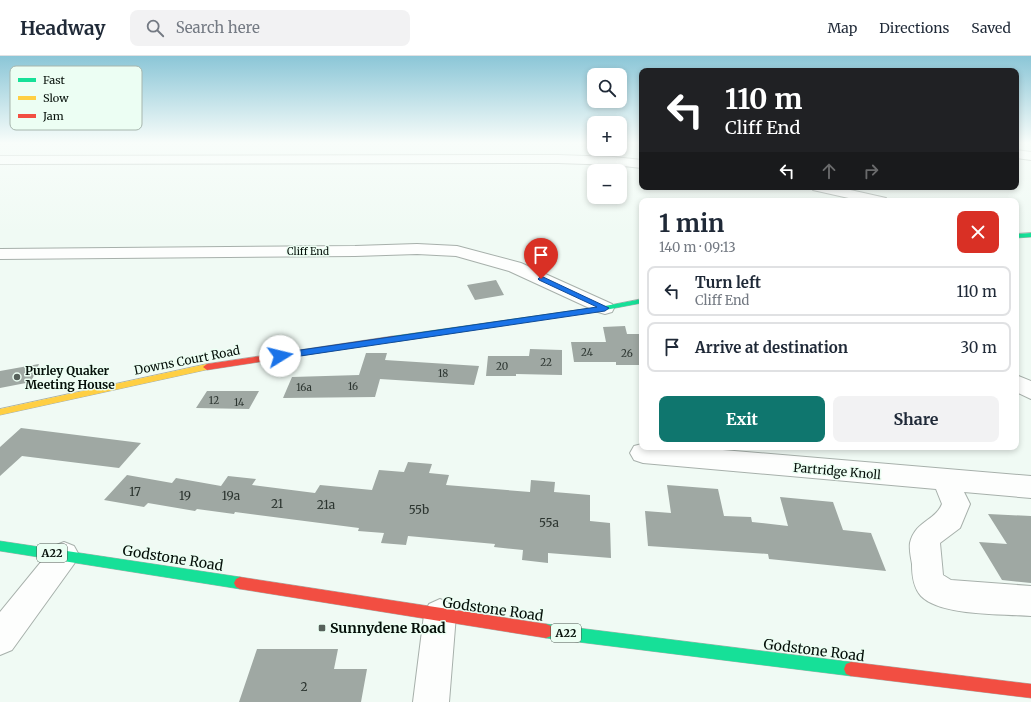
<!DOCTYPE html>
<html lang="en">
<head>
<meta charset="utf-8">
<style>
	:root { --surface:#fff; --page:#f2f2f3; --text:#1f2937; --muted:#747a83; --line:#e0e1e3; --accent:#0f766e }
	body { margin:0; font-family:Merriweather,serif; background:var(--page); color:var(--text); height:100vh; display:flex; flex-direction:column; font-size:15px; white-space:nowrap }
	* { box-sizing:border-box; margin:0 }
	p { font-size:13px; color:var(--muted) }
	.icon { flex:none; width:22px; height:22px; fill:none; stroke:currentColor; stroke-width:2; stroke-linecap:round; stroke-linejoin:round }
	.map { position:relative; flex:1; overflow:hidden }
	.side { position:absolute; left:639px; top:142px; width:380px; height:252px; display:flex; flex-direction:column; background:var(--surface); border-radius:8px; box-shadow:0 2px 6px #0003 }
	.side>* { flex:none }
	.hud { position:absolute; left:639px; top:12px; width:380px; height:122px; border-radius:8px; box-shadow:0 2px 6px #0003; background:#202124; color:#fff; overflow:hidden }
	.buttons { position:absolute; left:587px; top:12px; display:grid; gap:8px }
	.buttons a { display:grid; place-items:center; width:40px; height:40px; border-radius:8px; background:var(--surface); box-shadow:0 2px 6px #0003; font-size:20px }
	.pin { position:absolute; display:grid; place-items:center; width:34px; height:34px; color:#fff; margin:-41px -17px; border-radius:50% 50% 50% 0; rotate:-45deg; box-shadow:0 0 4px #0007 }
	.pin .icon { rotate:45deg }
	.me { position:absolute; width:44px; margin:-22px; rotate:81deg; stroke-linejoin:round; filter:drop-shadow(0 0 3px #0008) }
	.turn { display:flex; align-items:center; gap:14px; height:84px; padding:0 20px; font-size:18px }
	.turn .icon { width:52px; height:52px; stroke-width:2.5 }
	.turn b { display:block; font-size:28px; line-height:34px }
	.lanes { display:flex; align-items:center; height:38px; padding:0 20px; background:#0003; justify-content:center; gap:20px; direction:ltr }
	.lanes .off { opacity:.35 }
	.round { display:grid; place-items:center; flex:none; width:42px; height:42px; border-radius:8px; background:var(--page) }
	.overview { display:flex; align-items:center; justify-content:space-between; height:68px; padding:0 20px }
	h1 { font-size:24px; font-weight:700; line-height:30px }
	.button { display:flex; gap:8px; margin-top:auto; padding:8px 20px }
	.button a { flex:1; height:46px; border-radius:8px; background:var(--accent); color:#fff; font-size:16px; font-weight:700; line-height:46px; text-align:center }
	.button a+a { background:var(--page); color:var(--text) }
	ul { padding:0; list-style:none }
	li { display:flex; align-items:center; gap:12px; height:50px; margin:0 8px 6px; padding:0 12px; border:2px solid var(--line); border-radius:8px }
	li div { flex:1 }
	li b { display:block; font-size:15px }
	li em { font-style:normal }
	header { display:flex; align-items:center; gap:24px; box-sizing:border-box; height:56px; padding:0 20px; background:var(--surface); border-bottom:1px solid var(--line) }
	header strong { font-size:19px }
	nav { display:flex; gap:22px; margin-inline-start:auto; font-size:14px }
	.search { width:280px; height:36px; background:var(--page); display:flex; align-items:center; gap:10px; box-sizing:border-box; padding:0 14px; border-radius:8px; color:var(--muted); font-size:15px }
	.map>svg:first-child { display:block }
	.building { fill:#9fa8a3 }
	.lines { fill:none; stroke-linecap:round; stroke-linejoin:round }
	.street-casing { stroke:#a7b0ab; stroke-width:2 }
	.fast-casing { stroke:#a7b0ab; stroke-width:1 }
	.slow-casing { stroke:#a7b0ab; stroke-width:1 }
	.jam-casing { stroke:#a7b0ab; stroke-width:1 }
	.street { fill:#fdfefd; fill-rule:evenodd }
	.fast { fill:#16e098; fill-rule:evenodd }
	.slow { fill:#ffcf43; fill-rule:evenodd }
	.jam { fill:#f24e42; fill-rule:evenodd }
	.route { fill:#1a73e8; stroke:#114b97 }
	.poi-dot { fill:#57615b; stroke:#ecfef3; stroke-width:1.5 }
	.labels { text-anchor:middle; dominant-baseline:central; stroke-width:3; stroke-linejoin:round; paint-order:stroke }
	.far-street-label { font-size:10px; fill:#050f09; stroke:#ecfef3 }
	.number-label { font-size:10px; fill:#2c3530 }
	.shield { fill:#ecfef3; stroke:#4a574f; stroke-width:1 }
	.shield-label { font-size:11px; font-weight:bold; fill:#050f09 }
	.street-label { font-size:12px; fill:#050f09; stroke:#ecfef3 }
	.poi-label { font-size:12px; font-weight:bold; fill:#050f09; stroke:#ecfef3; text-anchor:start }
	.near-number-label { font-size:12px; fill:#2c3530 }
	.near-street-label { font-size:14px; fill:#050f09; stroke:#ecfef3 }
	.near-poi-label { font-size:14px; font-weight:bold; fill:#050f09; stroke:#ecfef3; text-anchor:start }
	.key { fill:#ecfef3; stroke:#a7b6ad; stroke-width:1 }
	.key-label { font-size:11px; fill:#050f09 }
</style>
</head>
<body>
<header>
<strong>Headway</strong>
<div class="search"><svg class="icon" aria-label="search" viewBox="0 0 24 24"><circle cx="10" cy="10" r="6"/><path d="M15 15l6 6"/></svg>Search here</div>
<nav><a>Map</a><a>Directions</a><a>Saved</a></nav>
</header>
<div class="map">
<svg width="1031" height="646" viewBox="0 0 1031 646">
	<rect width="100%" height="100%" fill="#f0faf4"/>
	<path class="building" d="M496,224L504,239L475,244L467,229Z
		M625,270L627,278H642V309H616V306H574L571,286H606L603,271Z
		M530,293L562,294V319L516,318V320H486L488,300H529Z
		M366,297H387L385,304L479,310L474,329L380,323L375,341L283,342L292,321L359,319Z
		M39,308L31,326L0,332V315Z
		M207,335H259L249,353L196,352Z
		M21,372L141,387L119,412L22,400L0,420V391Z
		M408,406L432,408L429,417L449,419L446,429L530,436L531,424L555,426L554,436L590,439V465L610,467L611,502L548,497V507L522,504L523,494L494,491L495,488L408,480L406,489L381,487L384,477L358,475L359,472L235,456L234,458L197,453L195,455L148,447L144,451L104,444L127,419L172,427L176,422L221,430L228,420L256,423L252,429L315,437L320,429L372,434L379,414L404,416Z
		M667,429L718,433L724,460L751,461L752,466L788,470L780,441L833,446L843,474L871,477L886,515L769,503L768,498L648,490L645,455L671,457Z
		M988,458L1031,460V527L1002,524L979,486L1007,488Z
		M257,593H338L334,613H367L361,646H239Z"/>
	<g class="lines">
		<g class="street-casing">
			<path id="street" d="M1016,94L1031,96V104L1016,102Z
				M558,99L614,101L642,104V112L614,109L558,107L0,108V100Z
				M811,131H837L886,142L888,145H862L813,134Z
				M417,188L457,190L521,207L612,248L614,252L612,256L605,258L598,256L509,215L456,200L417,198L355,200L0,203V193L355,190Z
				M1016,319L1031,325V343L1016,336Z
				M642,388V391H687L1031,420V442L964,436L970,448L960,472L940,487L943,519L951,524L1031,530V560C1004,558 940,560 921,540C913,531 912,519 912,508C911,502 909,493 910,487C915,465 935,465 942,448L936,433L643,407L634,404L630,397L634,390Z
				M64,486L74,490L79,499L74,508L12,594L0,599V556L54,490Z
				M440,543L451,548L456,559L449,646H413L424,559L429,548Z"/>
		</g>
		<g class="fast-casing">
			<path id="fast" d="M1031,177V181L1016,182V178Z
				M642,243V247L605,254L394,286L390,283L394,280L605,250Z
				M0,485L240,521L244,523L246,527L244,531L240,533L0,495Z
				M546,568L851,606L856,608L858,613L856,618L851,620L546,582L541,580L539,575L541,570Z"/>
		</g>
		<g class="slow-casing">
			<path id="slow" d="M207,308L211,311L210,313L0,359V353Z"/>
		</g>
		<g class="jam-casing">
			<path id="jam" d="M394,280L397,281L398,283L397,285L207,314L203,311L207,308Z
				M240,521L546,568L551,570L553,575L551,580L546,582L240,533L236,531L234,527L236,523Z
				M851,606L1031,628V642L851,620L846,618L844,613L846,608Z"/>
		</g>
		<use href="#street" class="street"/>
		<use href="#fast" class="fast"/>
		<use href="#slow" class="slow"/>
		<use href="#jam" class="jam"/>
	</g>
	<linearGradient id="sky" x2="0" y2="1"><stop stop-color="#8bc6d7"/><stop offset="0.49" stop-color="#f8fdfa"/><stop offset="1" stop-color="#f8fdfa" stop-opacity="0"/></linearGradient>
	<rect width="1031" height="177" fill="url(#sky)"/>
	<path class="route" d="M541,220L609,252L605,255L280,303L276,300L280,297L597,251L539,224L538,223Z"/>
	<g class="poi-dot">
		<circle cx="17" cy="321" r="4"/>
		<rect x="318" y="568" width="8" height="8" rx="2"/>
	</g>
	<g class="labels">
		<g class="far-street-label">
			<text x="308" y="195">Cliff End</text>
		</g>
		<g class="number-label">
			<text x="587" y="296">24</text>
			<text x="627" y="297">26</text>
			<text x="546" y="306">22</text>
			<text x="502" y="310">20</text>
			<text x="443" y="317">18</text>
			<text x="353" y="330">16</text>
			<text x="304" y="331">16a</text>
			<text x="214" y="344">12</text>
			<text x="239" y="346">14</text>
		</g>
		<g class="shield">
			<rect x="37" y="488" width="30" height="18" rx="3"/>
			<rect x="551" y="568" width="30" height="18" rx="3"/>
		</g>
		<g class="shield-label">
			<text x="52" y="497">A22</text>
			<text x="566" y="577">A22</text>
		</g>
		<g class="street-label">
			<text transform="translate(187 304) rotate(-11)">Downs Court Road</text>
			<text transform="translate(837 415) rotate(5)">Partridge Knoll</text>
		</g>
		<g class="poi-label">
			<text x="25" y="314">Purley Quaker<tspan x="25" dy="14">Meeting House</tspan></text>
		</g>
		<g class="near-number-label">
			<text x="135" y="435">17</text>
			<text x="185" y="439">19</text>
			<text x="231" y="439">19a</text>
			<text x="277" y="447">21</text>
			<text x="326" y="448">21a</text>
			<text x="419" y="453">55b</text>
			<text x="549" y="466">55a</text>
			<text x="304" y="630">2</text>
		</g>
		<g class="near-street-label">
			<text transform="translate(173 502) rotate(9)">Godstone Road</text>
			<text transform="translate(493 553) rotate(8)">Godstone Road</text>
			<text transform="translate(814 594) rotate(7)">Godstone Road</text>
		</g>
		<g class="near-poi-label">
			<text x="330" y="572">Sunnydene Road</text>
		</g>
	</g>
	<rect x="10" y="10" width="132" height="64" rx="6" class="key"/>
	<rect x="18" y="22" width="18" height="4" fill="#16e098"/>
	<rect x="18" y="40" width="18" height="4" fill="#ffcf43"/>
	<rect x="18" y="58" width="18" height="4" fill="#f24e42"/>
	<g class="key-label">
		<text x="43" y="28">Fast</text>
		<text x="43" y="46">Slow</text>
		<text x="43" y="64">Jam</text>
	</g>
</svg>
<div class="buttons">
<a><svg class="icon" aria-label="search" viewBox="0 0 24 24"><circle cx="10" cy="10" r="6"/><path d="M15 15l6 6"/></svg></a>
<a>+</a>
<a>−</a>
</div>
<div class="pin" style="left:541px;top:223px;background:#d93025"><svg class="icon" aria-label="arrive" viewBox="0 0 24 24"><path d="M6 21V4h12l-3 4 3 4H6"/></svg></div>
<svg class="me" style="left:280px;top:300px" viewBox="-20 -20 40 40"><circle r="19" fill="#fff"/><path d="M0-13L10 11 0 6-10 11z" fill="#1a73e8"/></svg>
<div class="hud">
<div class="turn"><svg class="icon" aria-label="left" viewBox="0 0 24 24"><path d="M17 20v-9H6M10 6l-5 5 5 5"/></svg><div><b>110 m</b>Cliff End</div></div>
<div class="lanes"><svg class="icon" aria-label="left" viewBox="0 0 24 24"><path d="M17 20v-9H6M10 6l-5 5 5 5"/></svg><svg class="icon off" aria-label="ahead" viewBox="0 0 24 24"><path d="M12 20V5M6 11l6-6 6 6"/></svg><svg class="icon off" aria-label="right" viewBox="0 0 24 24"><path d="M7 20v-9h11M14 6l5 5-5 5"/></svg></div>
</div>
<section class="side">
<div class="overview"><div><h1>1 min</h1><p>140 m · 09:13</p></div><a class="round" style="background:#d93025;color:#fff"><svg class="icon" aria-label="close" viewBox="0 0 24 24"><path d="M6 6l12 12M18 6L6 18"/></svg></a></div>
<ul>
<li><svg class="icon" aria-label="left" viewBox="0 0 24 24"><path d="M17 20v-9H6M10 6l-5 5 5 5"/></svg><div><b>Turn left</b><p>Cliff End</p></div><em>110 m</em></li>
<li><svg class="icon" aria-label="arrive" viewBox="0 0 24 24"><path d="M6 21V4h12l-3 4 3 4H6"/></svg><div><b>Arrive at destination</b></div><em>30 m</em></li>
</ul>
<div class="button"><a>Exit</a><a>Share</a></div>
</section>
</div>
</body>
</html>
